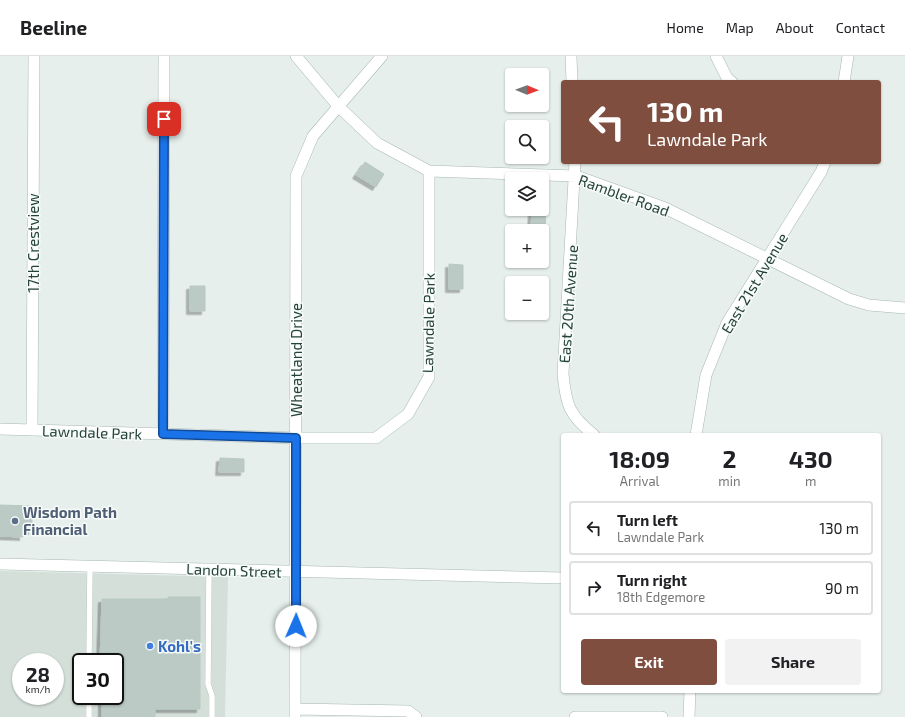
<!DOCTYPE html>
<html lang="en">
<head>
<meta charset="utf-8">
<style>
	:root { --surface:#fff; --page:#f2f2f2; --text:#202124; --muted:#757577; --line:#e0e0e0; --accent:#7f4e3f }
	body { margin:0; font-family:"Exo 2",sans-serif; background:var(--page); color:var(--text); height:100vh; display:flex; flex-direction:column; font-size:15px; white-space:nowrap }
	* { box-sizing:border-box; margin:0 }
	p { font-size:13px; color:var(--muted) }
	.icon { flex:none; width:22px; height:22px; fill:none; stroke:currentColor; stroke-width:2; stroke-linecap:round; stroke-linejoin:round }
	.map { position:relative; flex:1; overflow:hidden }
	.panel { position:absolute; left:561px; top:377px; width:320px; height:260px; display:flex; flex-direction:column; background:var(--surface); border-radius:4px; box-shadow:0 1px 3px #0004 }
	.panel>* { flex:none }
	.banner { position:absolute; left:561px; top:24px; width:320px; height:84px; border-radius:4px; box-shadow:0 1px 3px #0004; background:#7f4e3f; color:#fff; overflow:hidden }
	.needle { width:26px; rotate:91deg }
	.controls { position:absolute; left:505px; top:12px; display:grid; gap:8px }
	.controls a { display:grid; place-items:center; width:44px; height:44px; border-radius:4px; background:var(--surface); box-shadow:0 1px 3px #0004; font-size:20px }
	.speed { position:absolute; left:12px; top:597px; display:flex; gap:8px; font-size:20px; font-weight:700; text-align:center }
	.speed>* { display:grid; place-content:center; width:52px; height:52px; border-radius:50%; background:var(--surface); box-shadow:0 1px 3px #0004; line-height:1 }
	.speed small { font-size:10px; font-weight:400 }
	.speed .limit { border:2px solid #111; border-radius:6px; background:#fff; color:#111 }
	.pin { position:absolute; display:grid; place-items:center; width:34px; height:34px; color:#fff; margin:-17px; border-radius:8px; box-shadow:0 2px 6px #0006 }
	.me { position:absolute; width:44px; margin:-22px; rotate:1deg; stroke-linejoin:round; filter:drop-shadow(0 0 3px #0008) }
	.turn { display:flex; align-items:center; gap:14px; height:84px; padding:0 20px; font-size:18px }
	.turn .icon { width:52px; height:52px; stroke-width:2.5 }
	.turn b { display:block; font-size:28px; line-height:34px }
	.eta { display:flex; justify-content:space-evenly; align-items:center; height:68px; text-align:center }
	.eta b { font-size:24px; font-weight:700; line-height:28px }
	.primary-button { display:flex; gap:8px; margin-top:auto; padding:8px 20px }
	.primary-button a { flex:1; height:46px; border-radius:4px; background:var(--accent); color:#fff; font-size:16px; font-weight:700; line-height:46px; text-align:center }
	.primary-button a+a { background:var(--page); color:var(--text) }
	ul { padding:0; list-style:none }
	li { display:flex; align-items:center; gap:12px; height:54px; margin:0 8px 6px; padding:0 12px; border:2px solid var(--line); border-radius:4px }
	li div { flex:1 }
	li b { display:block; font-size:15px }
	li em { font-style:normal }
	header { display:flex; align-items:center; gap:24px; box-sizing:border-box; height:56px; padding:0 20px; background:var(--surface); border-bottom:1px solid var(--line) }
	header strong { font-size:19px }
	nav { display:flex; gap:22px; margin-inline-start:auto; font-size:14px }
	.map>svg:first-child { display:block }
	.built { fill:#d4dfda; fill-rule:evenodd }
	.building { fill:#bbcac4; stroke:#b8c9c2; filter:url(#shadow) }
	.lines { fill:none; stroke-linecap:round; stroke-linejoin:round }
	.lane-casing { stroke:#a8b8b2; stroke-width:6 }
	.street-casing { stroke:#a8b8b2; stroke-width:12 }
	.lane { stroke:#fff; stroke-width:5.5 }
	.street { stroke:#fff; stroke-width:11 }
	.route-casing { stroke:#114b97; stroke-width:10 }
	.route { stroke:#1a73e8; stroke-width:7 }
	.service-dot { fill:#5c6f8a; stroke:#f7fbf9; stroke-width:1.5 }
	.shop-dot { fill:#3f7fe0; stroke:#f7fbf9; stroke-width:1.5 }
	.labels { text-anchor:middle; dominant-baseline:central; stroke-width:3; stroke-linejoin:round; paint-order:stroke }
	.street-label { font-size:15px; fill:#24423a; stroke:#f7fbf9 }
	.service-label { font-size:15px; font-weight:bold; fill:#4e5e75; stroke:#f7fbf9; text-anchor:start }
	.shop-label { font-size:15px; font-weight:bold; fill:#366cbe; stroke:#f7fbf9; text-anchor:start }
</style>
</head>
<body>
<header>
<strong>Beeline</strong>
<nav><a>Home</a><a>Map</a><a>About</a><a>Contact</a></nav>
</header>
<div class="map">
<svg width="905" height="661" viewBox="0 0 905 661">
	<defs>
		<filter id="shadow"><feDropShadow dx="-3.5" dy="3.5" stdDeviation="0" flood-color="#0004"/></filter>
	</defs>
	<rect width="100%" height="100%" fill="#e6efeb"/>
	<path class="built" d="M0,515L228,521L225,661H0ZM21,606H55V640H21ZM81,606H115V640H81Z"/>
	<path class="building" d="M365,106L384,118L376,131L356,119Z
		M532,153H546L545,175H531Z
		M449,208L463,209V233H449Z
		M190,230H205V255H190Z
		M220,402L244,403V416H219Z
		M0,449L32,450V475H23V481L0,480Z
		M168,541H200V653H155V661H102V640H115V606H100L102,543H168Z"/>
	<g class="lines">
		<g class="lane-casing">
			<path id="lane" d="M209,513L208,628L212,640V661
				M89,606L90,510
				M89,661V640"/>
		</g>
		<g class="street-casing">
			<path id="street" d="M296,0L338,50L377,87L429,115L576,120L665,152L849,243L869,249L905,252
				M571,0L572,26
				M716,0L727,22L732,26
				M844,26L848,0
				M575,106L563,318C566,349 569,359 594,379
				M0,373L296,382H376L408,358L429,321V115
				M32,374L34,0
				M163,378L164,0
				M696,379L706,319L727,267L821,116L825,106
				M0,508L563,522
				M295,653L408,655L416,661
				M295,661L296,120L313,80L382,0
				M575,661H662
				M689,661L690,635"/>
		</g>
		<use href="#lane" class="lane"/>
		<use href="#street" class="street"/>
	</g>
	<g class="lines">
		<g class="route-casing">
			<path id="route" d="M164,63L163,378L296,382V570"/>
		</g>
		<use href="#route" class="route"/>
	</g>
	<circle class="service-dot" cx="15" cy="465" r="4"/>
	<circle class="shop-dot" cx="150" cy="590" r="4"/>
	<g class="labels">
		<g class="street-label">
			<text transform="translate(624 139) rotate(20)">Rambler Road</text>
			<text transform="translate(33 187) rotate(-90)">17th Crestview</text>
			<text transform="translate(754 227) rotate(-59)">East 21st Avenue</text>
			<text transform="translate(568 248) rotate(-86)">East 20th Avenue</text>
			<text transform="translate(428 267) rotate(-89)">Lawndale Park</text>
			<text transform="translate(296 304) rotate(-90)">Wheatland Drive</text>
			<text transform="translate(92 376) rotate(2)">Lawndale Park</text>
			<text transform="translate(234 514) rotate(2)">Landon Street</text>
		</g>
		<g class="service-label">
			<text x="23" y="456">Wisdom Path<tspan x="23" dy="17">Financial</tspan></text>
		</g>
		<g class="shop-label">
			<text x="158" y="590">Kohl's</text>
		</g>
	</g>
</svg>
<div class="controls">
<a><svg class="needle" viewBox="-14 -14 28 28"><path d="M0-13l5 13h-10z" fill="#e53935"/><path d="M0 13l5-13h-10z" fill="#757577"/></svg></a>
<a><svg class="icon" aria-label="search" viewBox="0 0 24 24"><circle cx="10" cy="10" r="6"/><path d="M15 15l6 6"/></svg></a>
<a><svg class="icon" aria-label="layers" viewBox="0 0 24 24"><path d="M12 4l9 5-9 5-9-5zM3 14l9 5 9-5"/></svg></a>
<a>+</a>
<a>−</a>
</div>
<div class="speed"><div>28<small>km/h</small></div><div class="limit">30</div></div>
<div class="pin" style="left:164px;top:63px;background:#d93025"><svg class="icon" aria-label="arrive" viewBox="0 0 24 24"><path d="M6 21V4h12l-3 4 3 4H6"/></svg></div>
<svg class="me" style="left:296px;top:570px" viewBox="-20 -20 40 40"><circle r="19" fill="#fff"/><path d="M0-13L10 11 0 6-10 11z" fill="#1a73e8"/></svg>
<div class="banner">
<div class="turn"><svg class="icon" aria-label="left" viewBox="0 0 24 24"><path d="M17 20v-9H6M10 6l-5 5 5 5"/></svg><div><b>130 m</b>Lawndale Park</div></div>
</div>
<section class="panel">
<div class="eta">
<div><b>18:09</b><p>Arrival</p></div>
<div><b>2</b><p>min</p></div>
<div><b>430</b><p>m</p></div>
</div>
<ul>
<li><svg class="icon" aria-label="left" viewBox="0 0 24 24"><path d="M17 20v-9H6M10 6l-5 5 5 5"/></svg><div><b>Turn left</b><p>Lawndale Park</p></div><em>130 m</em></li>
<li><svg class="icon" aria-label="right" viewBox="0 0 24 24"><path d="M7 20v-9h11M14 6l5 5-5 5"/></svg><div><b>Turn right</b><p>18th Edgemore</p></div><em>90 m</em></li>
</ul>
<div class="primary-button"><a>Exit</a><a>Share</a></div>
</section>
</div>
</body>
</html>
